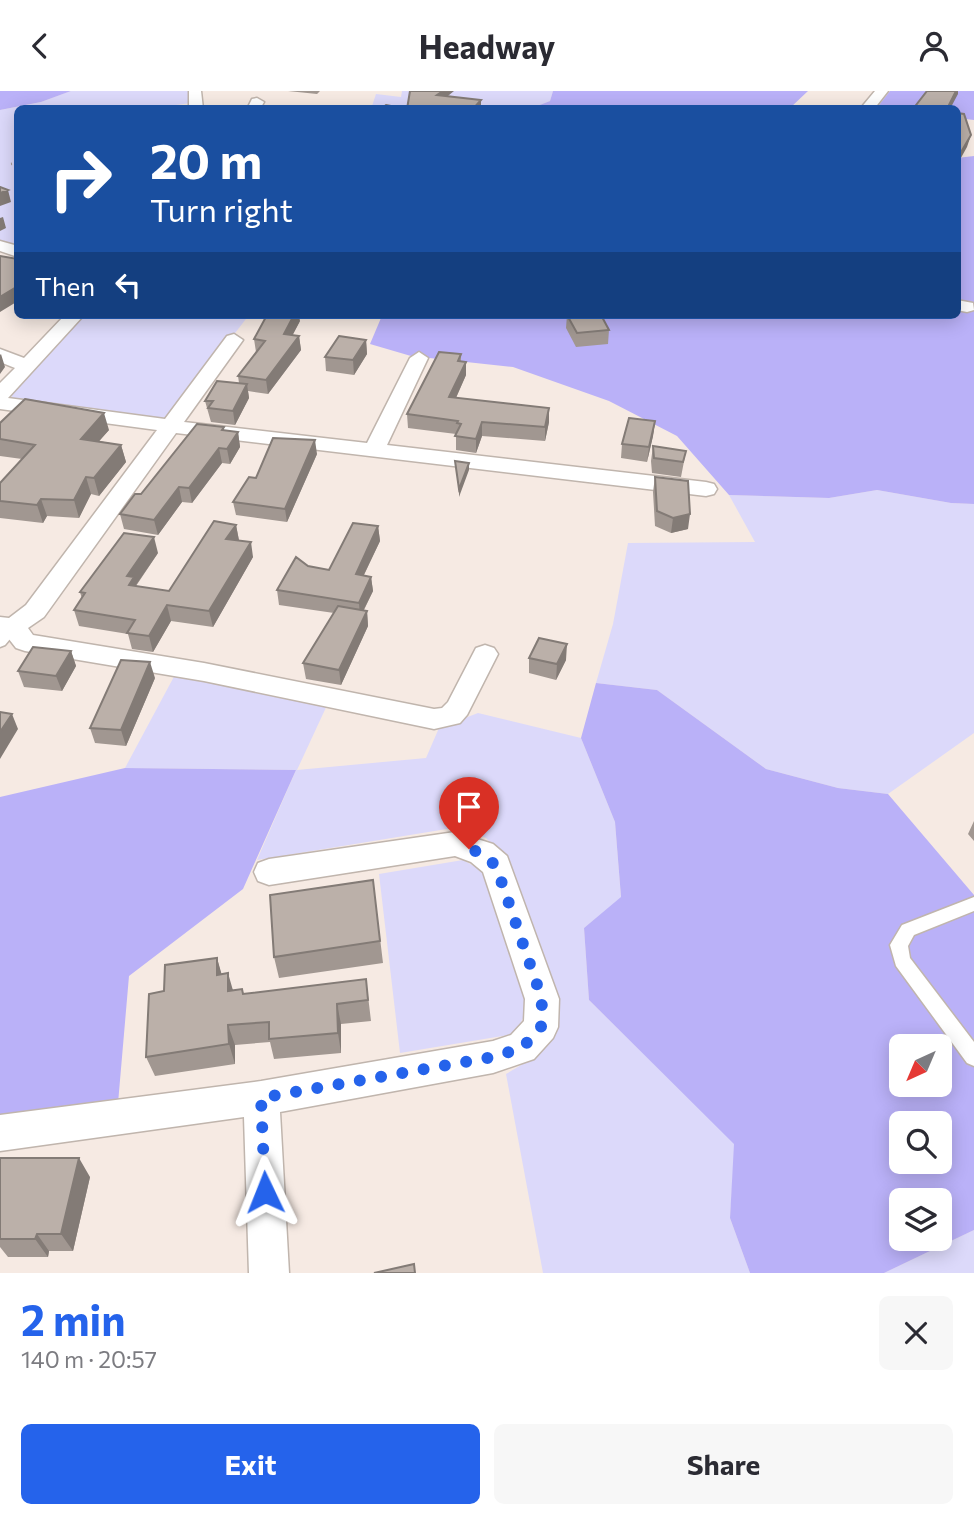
<!DOCTYPE html>
<html lang="en">
<head>
<meta charset="utf-8">
<style>
	:root { --surface:#fff; --page:#f7f7f7; --text:#2b2b33; --muted:#7c7c81; --accent:#2563eb }
	body { margin:0; font-family:Commissioner,sans-serif; background:var(--page); color:var(--text); height:100vh; display:flex; flex-direction:column; font-size:26px; white-space:nowrap }
	* { box-sizing:border-box; margin:0 }
	p { font-size:23px; color:var(--muted) }
	.icon { flex:none; width:38px; height:38px; fill:none; stroke:currentColor; stroke-width:2; stroke-linecap:round; stroke-linejoin:round }
	.map { position:relative; height:1182px; overflow:hidden }
	.side { display:flex; flex-direction:column; background:var(--surface); flex:1 }
	.side>* { flex:none }
	.hud { position:absolute; left:14px; top:14px; width:947px; height:214px; border-radius:10px; box-shadow:0 4px 18px #0003; background:#1a4fa0; color:#fff; overflow:hidden }
	.needle { width:46px; rotate:224deg }
	.fabs { position:absolute; left:889px; top:943px; display:grid; gap:14px }
	.fabs a { display:grid; place-items:center; width:63px; height:63px; border-radius:10px; background:var(--surface); box-shadow:0 4px 18px #0003; font-size:35px }
	.pin { position:absolute; display:grid; place-items:center; width:60px; height:60px; color:#fff; margin:-72px -30px; border-radius:50% 50% 50% 0; rotate:-45deg; box-shadow:0 0 7px #0007 }
	.pin .icon { rotate:45deg }
	.me { position:absolute; width:77px; margin:-38px; rotate:358deg; stroke-linejoin:round; filter:drop-shadow(0 0 5px #0008) }
	.turn { display:flex; align-items:center; gap:24px; height:147px; padding:0 21px; font-size:32px }
	.turn .icon { width:91px; height:91px; stroke-width:2.5 }
	.turn b { display:block; font-size:49px; line-height:60px }
	.then { display:flex; align-items:center; height:66px; padding:0 21px; background:#0003; gap:14px; font-size:26px }
	.round { display:grid; place-items:center; flex:none; width:74px; height:74px; border-radius:10px; background:var(--page) }
	.summary { display:flex; align-items:center; justify-content:space-between; height:119px; padding:0 21px }
	h1 { font-size:42px; font-weight:700; line-height:52px; color:var(--accent) }
	.action { display:flex; gap:14px; margin-top:auto; padding:14px 21px }
	.action a { flex:1; height:80px; border-radius:10px; background:var(--accent); color:#fff; font-size:28px; font-weight:700; line-height:80px; text-align:center }
	.action a+a { background:var(--page); color:var(--text) }
	header { display:flex; justify-content:space-between; align-items:center; height:91px; padding:0 21px; background:var(--surface); font-size:32px; font-weight:700 }
	.map>svg:first-child { display:block }
	.green { fill:#dcd9fa }
	.forest { fill:#bab1f8; fill-rule:evenodd }
	.lines { fill:none; stroke-linecap:round; stroke-linejoin:round }
	.service-casing { stroke:#c0b5ad; stroke-width:3 }
	.minor-casing { stroke:#c0b5ad; stroke-width:3 }
	.path { stroke:#a79e99; stroke-width:2.5; stroke-dasharray:1 2.5; stroke-linecap:butt }
	.service { fill:#fff; fill-rule:evenodd }
	.minor { fill:#fff; fill-rule:evenodd }
	.wall { fill:#a19791 }
	.shaded-wall { fill:#837b76 }
	.building { fill:#bbb0a9; stroke:#837b76; stroke-width:2 }
	.route { stroke:#2563eb; stroke-width:12; stroke-dasharray:0 21.6 }
</style>
</head>
<body>
<header><svg class="icon" aria-label="back" viewBox="0 0 24 24"><path d="M15 5l-7 7 7 7"/></svg>Headway<svg class="icon" aria-label="person" viewBox="0 0 24 24"><circle cx="12" cy="8" r="4"/><path d="M4 21q1-7 8-7t8 7"/></svg></header>
<div class="map">
<svg width="974" height="1182" viewBox="0 0 974 1182">
	<rect width="100%" height="100%" fill="#f6eae3"/>
	<path class="green" d="M71,0H190L191,12L146,18H18L17,157L0,151V19L41,11Z
		M402,0H553L550,10L532,17L371,18L376,3L401,6Z
		M85,224H249L172,324L156,329L13,310L11,302Z
		M877,399L951,412L974,413V642L888,703L838,697L766,678L657,599L596,592L613,533L628,452L755,451L729,404L829,407Z
		M177,580L329,610L297,679L426,667L439,637L478,622L581,647L615,731L621,807L584,837L589,909L735,1053L730,1127L750,1182H543L506,983L528,970L547,950L507,770L486,747L459,736L257,769L296,679L125,677Z
		M463,769L488,783L530,913L515,943L400,962L379,783Z
		M974,1139V1182H884Z"/>
	<path class="forest" d="M0,0H71L41,11L0,19Z
		M553,0H808L790,17H532L550,10Z
		M890,0H974V29L957,27V18L902,17L879,14Z
		M974,65V413L951,412L877,399L829,407L729,404L677,345L609,310L513,276L411,265L370,253L381,227L328,224H957V67Z
		M596,592L657,599L766,678L838,697L888,703L974,804V1139L884,1182H750L730,1127L734,1053L589,909L584,837L621,806L615,731L581,647ZM901,956H940V994H901ZM901,1032H940V1071H901ZM901,1110H940V1148H901Z
		M125,677L296,679L243,798L129,885L117,1024L0,1042V706Z"/>
	<g class="lines">
		<g class="service-casing">
			<path id="service" d="M13,532L20,536L5,554L0,556V542L8,533Z
				M974,806V820L914,844L908,855L910,867L974,951V975L967,972L896,875L890,854L902,834Z"/>
		</g>
		<g class="minor-casing">
			<path id="minor" d="M189,0H201L203,18H189Z
				M875,0H888L874,18H860Z
				M257,7L264,11L260,18H247L252,8Z
				M0,150L18,155V166L0,160Z
				M957,209L973,212L974,219L967,221L957,219Z
				M65,224H84L8,307L165,328L227,245L234,243L243,249L184,331L367,352L410,267L419,261L428,267L387,354L706,391L714,393L717,398L714,403L706,405L176,342L44,526L28,537L33,544L204,572L434,618L442,617L448,611L476,557L485,554L494,557L498,563L467,624L460,632L434,638L204,590L25,560L16,557L5,543L0,542V526L9,527L26,514L157,339L0,318V292L15,277L0,271V258L24,267Z
				M455,741L493,753L507,765L559,908L558,936L553,947L534,968L493,982L280,1021L289,1182H249L244,1026L0,1060V1024L261,990L493,950L511,944L524,930L525,908L483,781L471,771L455,765L269,794L258,790L254,781L258,772L269,768Z"/>
		</g>
		<path class="path" d="M11,73L18,72"/>
		<use href="#service" class="service"/>
		<use href="#minor" class="minor"/>
	</g>
	<path class="wall" d="M288,0H320L317,3Z
		M567,224L609,239L608,253L576,256L566,237Z
		M300,230L292,244L299,245L301,259L268,303L248,300L249,307L235,334L211,331L205,310L239,292L238,285L256,261L254,248Z
		M366,249L367,263L354,284L326,280L325,266Z
		M461,263V270L466,284L456,307L549,331L545,350L482,345L476,362L456,359V343L408,337L407,323Z
		M655,330L653,345L647,371L621,367L622,353Z
		M0,332L109,339L99,350L121,354L126,371L99,405L91,403L79,427L47,425L43,432L0,427V392L22,368L0,365Z
		M224,336V340L238,341L240,356L230,373L222,372L192,412L182,411L158,444L124,438L120,423L141,403Z
		M653,355L686,360L681,386L652,382L651,370Z
		M317,363L287,431L236,424L233,411L256,387Z
		M655,386L688,438L671,442L655,435L653,401Z
		M236,434L239,449L253,466L213,536L171,530L153,561L132,558L128,543L79,535L74,519L82,508L80,501L158,462L136,495L169,500Z
		M378,435L380,450L364,484L371,486L373,500L364,519L367,520L368,535L341,594L306,588L303,572L334,522L279,514L277,499L308,475L329,479Z
		M71,560L76,575L62,600L24,596L18,580Z
		M529,567L566,569L556,589L529,582Z
		M155,587L126,655L95,652L90,637Z
		M974,730V750L968,743Z
		M373,789L383,872L279,887L274,866Z
		M217,867L221,883L233,899L242,898L243,903L366,888L371,930L341,933V962L274,968L270,951L235,954V973L155,985L146,966L164,900Z
		M0,1067L90,1086L73,1160H49L48,1166H8L0,1156Z"/>
	<path class="shaded-wall" d="M443,0H454L438,13L437,4Z
		M956,0H958V3L950,18H947Z
		M481,9V18H473Z
		M971,44L967,56L957,74V68Z
		M8,99L11,111L0,115V102Z
		M3,126L6,137L0,140V127Z
		M18,195V210L0,221V206Z
		M294,224H299L300,230L286,257L284,243Z
		M299,245L301,259L268,303L266,289Z
		M366,249L367,263L354,284L353,269Z
		M1,263L5,276L0,283V264Z
		M466,271V284L450,320L449,306Z
		M247,293L249,307L235,334L233,320Z
		M549,317V331L545,350V336Z
		M104,322L109,339L86,365L81,348Z
		M655,330L653,345L647,371L649,356Z
		M482,331V345L476,362V348Z
		M238,341L240,356L230,373L227,358Z
		M315,349L317,363L287,431L285,418Z
		M121,354L126,371L99,405L94,387Z
		M219,357L222,372L192,412L189,397Z
		M469,372V379L459,406V398Z
		M86,386L91,403L79,427L74,409Z
		M179,396L182,411L158,444L154,429Z
		M41,408L47,425L43,432L37,414Z
		M690,423L688,438L671,442L673,427Z
		M236,434L239,450L226,448Z
		M378,435L380,450L357,498L356,483Z
		M154,446L158,462L136,494L138,502L133,510L127,485Z
		M251,451L253,466L213,536L209,520Z
		M371,486L373,500L360,526L359,512Z
		M167,514L171,530L153,561L149,545Z
		M367,520L368,535L341,594L339,579Z
		M567,553L566,569L556,589L557,573Z
		M71,560L76,575L62,600L56,585Z
		M150,571L155,587L126,655L121,639Z
		M12,623L18,638L0,668V641Z
		M217,867L223,888L217,884Z
		M228,882L234,903L228,900Z
		M337,913L341,933V962L338,942Z
		M228,934L235,954V973L229,953Z
		M79,1067L90,1086L73,1160L61,1143Z
		M37,1143L49,1160L48,1166L35,1148Z"/>
	<path class="building" d="M410,0H443L437,4L481,9L473,18H407Z
		M927,0H956L947,18H913Z
		M386,14L406,18H381Z
		M957,22L964,23L971,44L957,68Z
		M0,96L8,99L0,102Z
		M0,165L18,168V195L0,206Z
		M267,224H294L284,243L299,245L266,289L238,285L265,250L254,248Z
		M567,224H601L609,239L577,242Z
		M339,245L366,249L353,269L325,266Z
		M439,261L461,263L458,270L466,271L449,306L549,317L545,336L482,331L476,348L455,345L461,333L457,332L458,330L407,323Z
		M217,290L247,293L233,320L208,317L213,310H205Z
		M25,308L104,322L81,348L121,354L94,387L86,386L74,409L41,408L37,414L0,410V392L35,354L0,348V332Z
		M629,327L655,330L649,356L622,353Z
		M197,333L224,336L222,339L238,341L227,358L219,357L189,397L179,396L154,429L120,423L135,403H141Z
		M273,347L315,349L285,418L233,411L249,386L256,387Z
		M653,355L686,360L683,371L654,367Z
		M455,370L469,372L459,398Z
		M655,386L688,390L690,423L673,427L657,420Z
		M214,430L236,434L226,448L251,451L209,520L167,514L149,545L127,542L135,529L74,519L85,502L80,501L124,442L154,446L127,485L134,486L129,494L169,500Z
		M353,432L378,435L356,483L371,486L359,512L277,499L296,466L308,475L329,479Z
		M338,515L367,520L339,579L303,572Z
		M539,547L567,553L557,573L529,567Z
		M33,556L71,560L56,585L18,580Z
		M121,569L150,571L121,639L90,637Z
		M0,621L12,623L0,641Z
		M373,789L380,850L274,866L270,804Z
		M217,867V884L228,882V900L242,898L243,903L366,888L368,909L337,913L338,942L269,948V931L228,934L229,953L146,966L149,903L164,900L165,874Z
		M0,1067H79L61,1143H37L35,1148H0Z
		M414,1173L415,1182H374Z"/>
	<g class="lines">
		<path class="route" d="M265,1101L261,1007L493,966L522,957L541,936L542,908L496,775L482,762L469,758"/>
	</g>
</svg>
<div class="fabs">
<a><svg class="needle" viewBox="-14 -14 28 28"><path d="M0-13l5 13h-10z" fill="#e53935"/><path d="M0 13l5-13h-10z" fill="#7c7c81"/></svg></a>
<a><svg class="icon" aria-label="search" viewBox="0 0 24 24"><circle cx="10" cy="10" r="6"/><path d="M15 15l6 6"/></svg></a>
<a><svg class="icon" aria-label="layers" viewBox="0 0 24 24"><path d="M12 4l9 5-9 5-9-5zM3 14l9 5 9-5"/></svg></a>
</div>
<div class="pin" style="left:469px;top:758px;background:#d93025"><svg class="icon" aria-label="arrive" viewBox="0 0 24 24"><path d="M6 21V4h12l-3 4 3 4H6"/></svg></div>
<svg class="me" style="left:265px;top:1101px" viewBox="-20 -20 40 40"><path d="M0-17L14 15 0 8-14 15z" fill="#2563eb" stroke="#fff" stroke-width="4"/></svg>
<div class="hud">
<div class="turn"><svg class="icon" aria-label="right" viewBox="0 0 24 24"><path d="M7 20v-9h11M14 6l5 5-5 5"/></svg><div><b>20 m</b>Turn right</div></div>
<div class="then">Then<svg class="icon" aria-label="left" viewBox="0 0 24 24"><path d="M17 20v-9H6M10 6l-5 5 5 5"/></svg></div>
</div>
</div>
<section class="side">
<div class="summary"><div><h1>2 min</h1><p>140 m · 20:57</p></div><a class="round"><svg class="icon" aria-label="close" viewBox="0 0 24 24"><path d="M6 6l12 12M18 6L6 18"/></svg></a></div>
<div class="action"><a>Exit</a><a>Share</a></div>
</section>
</body>
</html>
